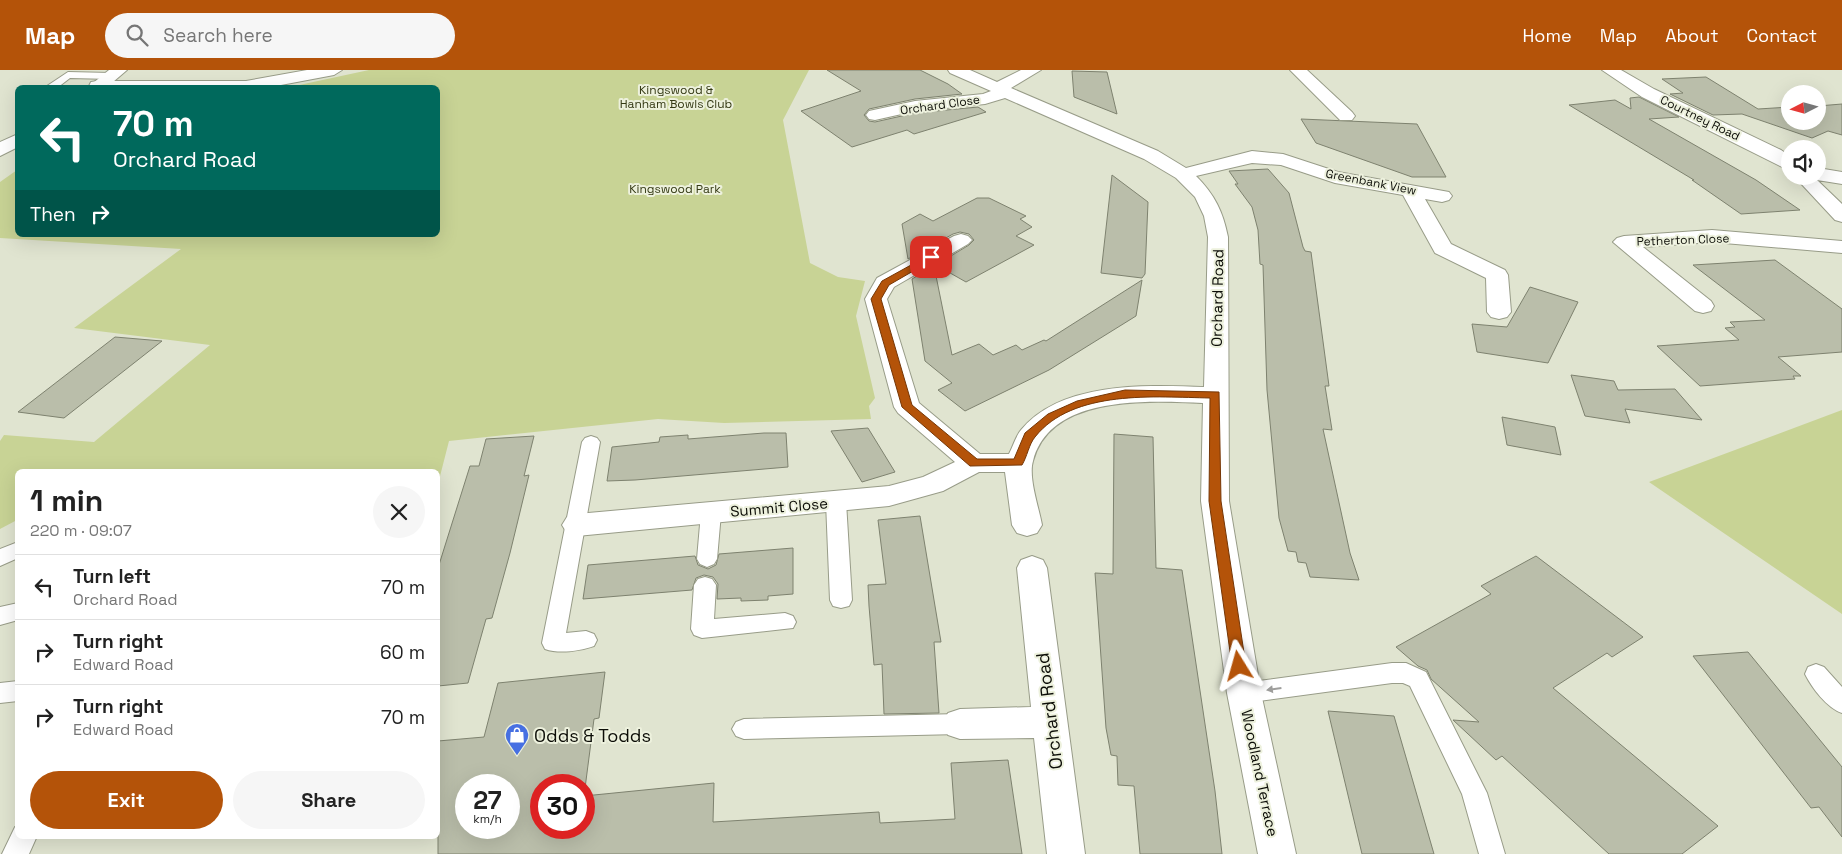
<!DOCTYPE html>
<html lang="en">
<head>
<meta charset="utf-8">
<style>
	:root { --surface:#fff; --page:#f6f6f6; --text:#222; --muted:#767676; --line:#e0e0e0; --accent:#b45309 }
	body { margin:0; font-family:"Space Grotesk",sans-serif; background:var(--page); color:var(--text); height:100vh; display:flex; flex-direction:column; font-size:19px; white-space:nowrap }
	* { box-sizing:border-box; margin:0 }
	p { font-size:16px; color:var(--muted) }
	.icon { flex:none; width:28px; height:28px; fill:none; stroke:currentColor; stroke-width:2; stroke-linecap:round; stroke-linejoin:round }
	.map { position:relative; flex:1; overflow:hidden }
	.side { position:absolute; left:15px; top:399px; width:425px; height:370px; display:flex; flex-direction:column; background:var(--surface); border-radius:8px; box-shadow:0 5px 20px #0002 }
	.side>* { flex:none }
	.guide { position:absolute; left:15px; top:15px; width:425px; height:152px; border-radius:8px; box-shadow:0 5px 20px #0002; background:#00695c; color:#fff; overflow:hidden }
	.needle { width:32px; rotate:264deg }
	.fabs { position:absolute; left:1781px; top:15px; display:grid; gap:10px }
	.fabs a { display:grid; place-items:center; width:45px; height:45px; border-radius:50%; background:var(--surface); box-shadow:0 5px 20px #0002; font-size:25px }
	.speed { position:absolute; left:455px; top:704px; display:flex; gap:10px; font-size:25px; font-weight:700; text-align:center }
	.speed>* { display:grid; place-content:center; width:65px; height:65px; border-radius:50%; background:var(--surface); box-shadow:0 5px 20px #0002; line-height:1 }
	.speed small { font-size:12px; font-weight:400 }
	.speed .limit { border:8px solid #d22; background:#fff; color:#111 }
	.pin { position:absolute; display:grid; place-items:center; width:42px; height:42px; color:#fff; margin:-21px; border-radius:10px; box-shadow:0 2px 8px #0006 }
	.me { position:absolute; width:55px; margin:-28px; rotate:352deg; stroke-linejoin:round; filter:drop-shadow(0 0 4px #0008) }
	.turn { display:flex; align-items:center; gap:18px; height:105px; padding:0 15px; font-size:22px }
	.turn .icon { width:65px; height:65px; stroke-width:2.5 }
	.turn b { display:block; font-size:35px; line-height:42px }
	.then { display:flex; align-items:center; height:48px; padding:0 15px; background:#0003; gap:10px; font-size:19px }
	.round { display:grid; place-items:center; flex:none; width:52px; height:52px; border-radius:26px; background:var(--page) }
	.headline { display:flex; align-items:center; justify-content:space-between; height:85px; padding:0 15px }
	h1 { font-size:30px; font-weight:700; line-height:38px }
	.primary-button { display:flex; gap:10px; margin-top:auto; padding:10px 15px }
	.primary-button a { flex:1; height:58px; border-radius:30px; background:var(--accent); color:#fff; font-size:20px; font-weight:700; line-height:58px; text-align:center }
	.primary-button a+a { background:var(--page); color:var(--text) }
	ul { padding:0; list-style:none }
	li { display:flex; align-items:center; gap:15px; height:65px; padding:0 15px; border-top:1px solid var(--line) }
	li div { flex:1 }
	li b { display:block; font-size:19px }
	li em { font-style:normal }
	header { display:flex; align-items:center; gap:30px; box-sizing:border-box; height:70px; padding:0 25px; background:var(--accent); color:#fff }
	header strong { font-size:24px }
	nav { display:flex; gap:28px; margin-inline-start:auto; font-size:18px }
	.search { width:350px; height:45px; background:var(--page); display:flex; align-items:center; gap:12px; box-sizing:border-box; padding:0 18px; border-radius:28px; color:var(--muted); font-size:19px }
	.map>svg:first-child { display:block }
	.green { fill:#c8d395 }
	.building { fill:#babeaa; stroke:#7e826f; fill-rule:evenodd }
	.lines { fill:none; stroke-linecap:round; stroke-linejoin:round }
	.service-casing { stroke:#989c88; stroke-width:2 }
	.minor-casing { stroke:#989c88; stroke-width:2 }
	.primary-casing { stroke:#989c88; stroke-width:2 }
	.service { fill:#fff; fill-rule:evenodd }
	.minor { fill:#fff; fill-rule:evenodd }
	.primary { fill:#fff; fill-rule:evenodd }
	.oneway { fill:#9e9e9c }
	.route { fill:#b45309; stroke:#753606 }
	.labels { text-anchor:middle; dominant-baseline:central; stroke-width:4; stroke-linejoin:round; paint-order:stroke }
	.far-park-label { font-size:12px; fill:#343914; stroke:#edf1dd }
	.far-street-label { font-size:12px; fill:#0c0d07; stroke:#edf1dd }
	.street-label { font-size:15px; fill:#0c0d07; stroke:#edf1dd }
	.near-street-label { font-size:18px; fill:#0c0d07; stroke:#edf1dd }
	.near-poi-label { font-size:18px; fill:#0c0d07; stroke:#edf1dd; text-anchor:start }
</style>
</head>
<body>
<header>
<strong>Map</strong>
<div class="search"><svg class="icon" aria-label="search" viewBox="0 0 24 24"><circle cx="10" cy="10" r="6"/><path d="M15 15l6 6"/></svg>Search here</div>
<nav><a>Home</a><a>Map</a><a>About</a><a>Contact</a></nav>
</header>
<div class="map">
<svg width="1842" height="784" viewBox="0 0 1842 784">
	<rect width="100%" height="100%" fill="#e0e4d0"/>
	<path class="green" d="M369,0H809L783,50L810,193L838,207L865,211L856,246L875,328L869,336L871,349L724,353L658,349L449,371L438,414V401H18L17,450L0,459V371L4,365L94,372L210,275L74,258L181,179L0,168V112L17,100L18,165H438V18L290,17Z
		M1842,340V544L1649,412Z"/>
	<path class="building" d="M827,0H920L948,14L962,24L915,29L869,39L864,45L869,51L875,52L915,43L978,37L986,42L914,64L907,60L852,77L801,41L861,21Z
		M1072,1L1107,2L1117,44L1074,27Z
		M1706,7L1758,39L1790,37V51H1818V36L1842,34V65L1828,61L1812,68L1742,44L1713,45L1670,24L1683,23L1662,9Z
		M1639,27L1679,47L1649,49L1756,110L1800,140L1741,144L1692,110H1694L1569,35L1615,30L1631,39L1630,28Z
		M1301,49L1417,54L1446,107H1412L1316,73Z
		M1268,99L1289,123L1303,177L1305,181L1311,182L1329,316H1325L1332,360L1323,359L1350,483L1359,510L1310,507L1306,493L1298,492L1296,482L1288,481L1279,448L1267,320L1263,195L1260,194L1258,160L1252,137L1235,114H1238L1229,101Z
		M1112,105L1148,132L1145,204L1142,208L1101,203Z
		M977,128H989L1026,146L1020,149L1032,157L1016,166L1034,175L966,212L936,195L969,175L974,170L969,164L960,162L953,164L908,189L902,154L920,144L933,151Z
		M1775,190L1842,239V282L1778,287L1801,306H1793L1795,309L1700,316L1657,276L1739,270L1725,258L1735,257L1730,252L1765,250L1693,195Z
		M934,196L952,285L979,274L993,285L1016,275L1022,280L1044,270L1046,271L1142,210L1136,246L1049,300L965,341L938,320L952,313L925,291L912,209Z
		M1530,217L1578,232L1548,293L1477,282L1472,254L1507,257Z
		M115,267L162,271L64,348L18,342Z
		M1571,305L1614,311L1618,320L1675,319L1702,350L1625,339L1630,353L1585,346Z
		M1502,347L1555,357L1561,385L1507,375Z
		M868,358L895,402L862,412L831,361Z
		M764,363H786L788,397L635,410L607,411L612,377L659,372L660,367L688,365V369Z
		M1114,364L1153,367L1156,498L1182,500L1215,721L1222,784H1140L1134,716L1118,715L1117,686L1111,685L1106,658L1095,503L1113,504Z
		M534,366L524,406L529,405L510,483L492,548L486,549L468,613L438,616V498L470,396H479L486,369Z
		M920,446L941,572H934L939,643L884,644L882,594L874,595L869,536L868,515L886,514L878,450Z
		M793,478V524L768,526V530L741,531V528L717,529L718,514L713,507L704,505L696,508L692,520L583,529L588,495L695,486L698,495L708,499L716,495L719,484Z
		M1536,486L1643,567L1612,587L1607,583L1553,618L1718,756L1682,784H1609L1502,686L1496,690L1453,650L1479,652L1431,609L1427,600L1418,596L1396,577L1491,524L1481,516Z
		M1748,582L1842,697V767L1819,737L1811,738L1693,586Z
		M605,602L599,648L594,649L584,726L714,713L713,752L879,742L880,753L955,749L951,693L1008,690L1022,784H438V671L484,667L498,613ZM466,715H509V758H466ZM541,715H584V758H541Z
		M1328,641L1394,646L1434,784H1362Z"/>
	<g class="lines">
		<g class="service-casing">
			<path id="service" d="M68,2L111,3L117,6L111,9L70,8L57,18H44Z
				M591,366L597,368L600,372L566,563L586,561L594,564L597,570L594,576C580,581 559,584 545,579L542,573L582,372L585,368Z
				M836,425L843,427L846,432L852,530L849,536L841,538L833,536L830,530L826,432L829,427Z
				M711,436L718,438L721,443L717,489L714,494L707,497L700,494L697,489L701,443L704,438Z
				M18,472V488L0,496V479Z
				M705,507L712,509L716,515L714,549L785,543L793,546L796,552L793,558L702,568L694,565L691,559L694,515L698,509Z
				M18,533V550L0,555V537Z
				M1392,593H1406L1426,602L1487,723L1505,784H1479L1462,724L1410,616L1403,613H1392L1244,633L1236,630L1232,623L1236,616L1244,613Z
				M1816,594L1824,597L1842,617V643C1827,638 1812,618 1805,604L1808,597Z
				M18,611V631L0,633V613Z
				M960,644L968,647L972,654L968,661L960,664L744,669L736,666L732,659L736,652L744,649Z
				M18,756V766H37L29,784H2L15,757Z"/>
		</g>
		<g class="minor-casing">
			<path id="minor" d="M307,0H342L334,5L265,18L89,16L91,12L97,11H246Z
				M948,0H970L997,12L1021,0H1041L1011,18L1158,81L1186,98L1252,81L1283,84L1338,102L1449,122L1452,126L1449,130L1442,132L1425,129L1451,174L1505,200L1508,205L1511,242L1507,247L1499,249L1491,247L1487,242L1486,208L1435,183L1403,125L1335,113L1281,95L1252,93L1196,106C1215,125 1223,142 1228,167L1229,431L1261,623L1296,784H1258L1227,623L1201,431L1203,333C1150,331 1050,324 1033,391C1028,407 1039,438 1042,455L1037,463L1027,466L1017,463L1012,455L1005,402H979L943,421L889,436L577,466L567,463L562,455L567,447L577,444L889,416L923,407L955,392L898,343L894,337L865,229L877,208L954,166L961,164L968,166L972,170L968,174L894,217L887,229L919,333L980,384H1009C1013,376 1016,366 1021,360C1061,311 1147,315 1204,317L1208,167L1204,146L1195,127L1176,108L1144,89L1005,28L985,34L915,41L875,50L869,49L866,45L869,41L915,31L983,24L991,21L950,3Z
				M1290,0H1307L1352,42L1355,46L1352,50H1340Z
				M1602,0H1621L1654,19L1781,80L1790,86V101L1642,27Z
				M1818,98L1842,102V114L1817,110L1842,134V152L1835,150L1794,106H1818Z
				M1712,160L1842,171V183L1712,172L1643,177L1711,231L1714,236L1711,241L1703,243L1695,241L1613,172L1617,168L1624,166Z
				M1032,486L1043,490L1047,498L1085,784H1047L1034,668L960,669L948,665L942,654L948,643L960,639L1031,637L1017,498L1021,490Z"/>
		</g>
		<g class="primary-casing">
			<path id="primary" d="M109,0H127L106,18H87Z
				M18,64V77L0,86V72Z"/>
		</g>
		<use href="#service" class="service"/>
		<use href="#minor" class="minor"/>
		<use href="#primary" class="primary"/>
	</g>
	<defs><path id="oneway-solid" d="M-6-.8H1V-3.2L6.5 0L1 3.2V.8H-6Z" transform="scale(1.25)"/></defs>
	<use class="oneway" href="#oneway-solid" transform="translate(1274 619) rotate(172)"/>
	<path class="route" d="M931,184L934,185V189L889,215L881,229L912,335L977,389H1014L1025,363L1048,344L1077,331L1125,320L1219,322L1221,431L1246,596L1244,600H1234L1232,596L1209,431L1210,328C1156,327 1073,319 1035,367C1029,374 1027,387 1022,395L970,396L902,337L871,229L882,211Z"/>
	<defs>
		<g id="shop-pin" transform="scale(1.25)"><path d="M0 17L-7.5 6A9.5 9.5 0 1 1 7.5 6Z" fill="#4770e2" stroke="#edf1dd"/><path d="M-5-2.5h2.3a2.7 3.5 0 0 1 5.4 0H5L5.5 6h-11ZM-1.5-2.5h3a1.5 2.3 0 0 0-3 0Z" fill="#fff"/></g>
	</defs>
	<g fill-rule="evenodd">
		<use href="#shop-pin" x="517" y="665"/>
	</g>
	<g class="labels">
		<g class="far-park-label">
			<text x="676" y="20">Kingswood &amp;<tspan x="676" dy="14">Hanham Bowls Club</tspan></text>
			<text x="675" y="119">Kingswood Park</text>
		</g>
		<g class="far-street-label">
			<text transform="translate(940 35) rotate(-8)">Orchard Close</text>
			<text transform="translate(1700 48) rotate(26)">Courtney Road</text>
			<text transform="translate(1371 112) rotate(11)">Greenbank View</text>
			<text transform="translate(1683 170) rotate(-2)">Petherton Close</text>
		</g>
		<g class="street-label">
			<text transform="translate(1217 228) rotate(-89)">Orchard Road</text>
			<text transform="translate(779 437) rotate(-5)">Summit Close</text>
			<text transform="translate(1260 703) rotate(78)">Woodland Terrace</text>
		</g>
		<g class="near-street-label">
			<text transform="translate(1049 641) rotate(-97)">Orchard Road</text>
		</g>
		<g class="near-poi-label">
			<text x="534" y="665">Odds &amp; Todds</text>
		</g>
	</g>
</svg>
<div class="fabs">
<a><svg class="needle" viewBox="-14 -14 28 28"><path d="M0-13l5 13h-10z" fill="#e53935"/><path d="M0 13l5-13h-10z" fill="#767676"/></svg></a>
<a><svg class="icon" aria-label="sound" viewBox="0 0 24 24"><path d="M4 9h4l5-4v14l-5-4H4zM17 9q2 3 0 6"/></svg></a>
</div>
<div class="speed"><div>27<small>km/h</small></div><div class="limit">30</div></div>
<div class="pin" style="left:931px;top:187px;background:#d93025"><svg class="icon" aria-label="arrive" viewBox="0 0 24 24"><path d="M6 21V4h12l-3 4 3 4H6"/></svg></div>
<svg class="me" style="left:1239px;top:596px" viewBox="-20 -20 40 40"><path d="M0-17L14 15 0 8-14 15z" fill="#b45309" stroke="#fff" stroke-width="4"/></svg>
<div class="guide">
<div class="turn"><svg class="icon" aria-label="left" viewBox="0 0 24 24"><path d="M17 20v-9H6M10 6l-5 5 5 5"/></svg><div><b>70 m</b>Orchard Road</div></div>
<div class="then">Then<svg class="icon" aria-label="right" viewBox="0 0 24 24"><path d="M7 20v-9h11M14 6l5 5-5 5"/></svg></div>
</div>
<section class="side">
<div class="headline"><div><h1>1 min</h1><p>220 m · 09:07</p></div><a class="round"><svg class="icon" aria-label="close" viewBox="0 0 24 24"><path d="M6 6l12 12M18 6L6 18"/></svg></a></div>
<ul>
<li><svg class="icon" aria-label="left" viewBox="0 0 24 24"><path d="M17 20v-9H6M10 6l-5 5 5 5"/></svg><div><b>Turn left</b><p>Orchard Road</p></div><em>70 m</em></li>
<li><svg class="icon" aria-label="right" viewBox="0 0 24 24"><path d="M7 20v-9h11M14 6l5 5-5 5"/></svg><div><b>Turn right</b><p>Edward Road</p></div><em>60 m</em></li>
<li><svg class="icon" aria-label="right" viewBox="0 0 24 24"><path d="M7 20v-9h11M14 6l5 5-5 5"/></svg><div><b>Turn right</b><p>Edward Road</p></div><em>70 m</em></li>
</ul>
<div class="primary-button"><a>Exit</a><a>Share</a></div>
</section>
</div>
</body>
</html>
